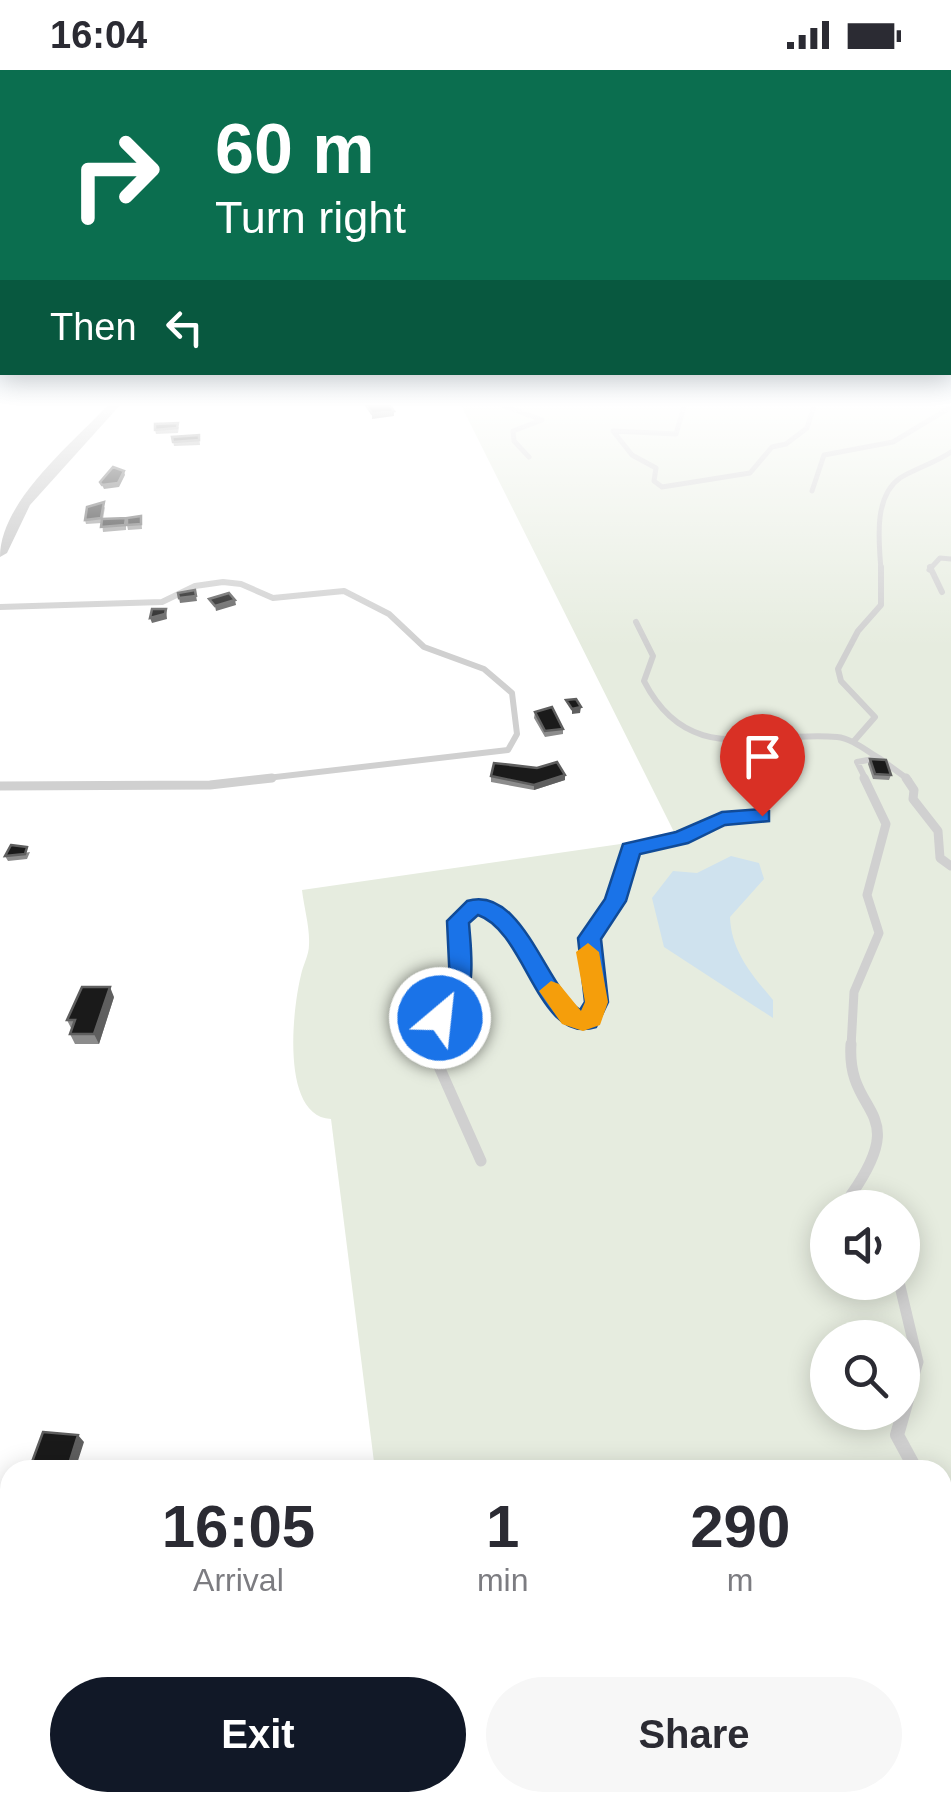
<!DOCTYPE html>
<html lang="en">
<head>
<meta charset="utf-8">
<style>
	:root { --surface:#fff; --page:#f7f7f7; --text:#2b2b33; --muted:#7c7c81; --accent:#111827 }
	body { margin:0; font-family:Arial,sans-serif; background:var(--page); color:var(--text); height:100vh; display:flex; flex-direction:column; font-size:38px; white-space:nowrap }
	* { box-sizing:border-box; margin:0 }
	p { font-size:32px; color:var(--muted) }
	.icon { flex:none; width:55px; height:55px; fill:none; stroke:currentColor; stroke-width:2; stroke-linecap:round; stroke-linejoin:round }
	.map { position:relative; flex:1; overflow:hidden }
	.panel { position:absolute; left:0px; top:1390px; width:952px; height:352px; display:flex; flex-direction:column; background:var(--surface); border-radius:30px 30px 0 0; box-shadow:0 5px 25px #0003 }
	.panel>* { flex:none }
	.guide { position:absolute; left:0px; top:0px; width:952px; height:305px; box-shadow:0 5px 25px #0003; background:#0b6e4f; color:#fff; overflow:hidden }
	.buttons { position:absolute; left:810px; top:1120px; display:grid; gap:20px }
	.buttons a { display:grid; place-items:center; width:110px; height:110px; border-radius:50%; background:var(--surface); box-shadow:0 5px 25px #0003; font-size:50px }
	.pin { position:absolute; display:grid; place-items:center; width:85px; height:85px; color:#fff; margin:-102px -42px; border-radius:50% 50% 50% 0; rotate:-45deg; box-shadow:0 0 10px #0007 }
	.pin .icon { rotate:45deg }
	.me { position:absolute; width:110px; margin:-55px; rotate:28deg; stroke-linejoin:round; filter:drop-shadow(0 0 8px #0008) }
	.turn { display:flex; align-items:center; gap:35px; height:210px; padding:0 50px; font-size:45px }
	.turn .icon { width:130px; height:130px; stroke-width:2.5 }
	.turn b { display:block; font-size:70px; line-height:85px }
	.then { display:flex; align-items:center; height:95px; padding:0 50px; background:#0003; gap:20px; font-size:38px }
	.eta { display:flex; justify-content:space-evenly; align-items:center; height:170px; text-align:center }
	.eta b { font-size:60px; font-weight:600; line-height:70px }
	.cta { display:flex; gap:20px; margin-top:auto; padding:20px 50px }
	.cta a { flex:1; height:115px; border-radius:60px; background:var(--accent); color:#fff; font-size:40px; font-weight:600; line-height:115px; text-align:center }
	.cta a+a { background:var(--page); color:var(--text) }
	.status { display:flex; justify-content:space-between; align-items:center; height:70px; padding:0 50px; background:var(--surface); direction:ltr }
	.status svg { height:28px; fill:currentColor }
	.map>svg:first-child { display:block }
	.green { fill:#e6ecdf; fill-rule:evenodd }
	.water { fill:#cfe2ee }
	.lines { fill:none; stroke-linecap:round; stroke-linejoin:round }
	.lane-far4 { stroke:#d0d0d0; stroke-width:5 }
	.lane-far3 { stroke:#d0d0d0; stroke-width:6 }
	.lane-far2 { stroke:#d0d0d0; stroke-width:9 }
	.lane-far1 { stroke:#d0d0d0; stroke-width:11 }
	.lane { stroke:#d0d0d0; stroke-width:14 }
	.secondary { fill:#bdbdbd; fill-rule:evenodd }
	.wall { fill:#8c8c8c }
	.shaded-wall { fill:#5f5f5f }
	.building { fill:#1a1a1a; stroke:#5f5f5f; stroke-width:2.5 }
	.route { fill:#1a73e8; stroke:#114b97; stroke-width:2.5 }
	.slow { fill:#f59e0b }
</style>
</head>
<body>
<div class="status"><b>16:04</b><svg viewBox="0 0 49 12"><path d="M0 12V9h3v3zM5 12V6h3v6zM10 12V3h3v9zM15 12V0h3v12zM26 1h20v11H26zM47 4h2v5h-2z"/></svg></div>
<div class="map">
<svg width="951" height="1742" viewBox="0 0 951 1742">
	<rect width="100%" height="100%" fill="#fff"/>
	<path class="green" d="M460,333H951V1742H418L417,1733L942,1732V1400H375L331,1049C281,1047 292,941 301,905C303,895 309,885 309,875C310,857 304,838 302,820L676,766ZM828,1138H902V1212H828ZM828,1268H902V1342H828Z"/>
	<path class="water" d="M731,786L759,793L764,809L730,847C731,881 752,905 773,930V948L664,877L652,828L673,801L697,803Z"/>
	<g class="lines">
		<path class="lane-far4" d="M496,333L542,350L513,361L514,371L529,387
			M685,333L676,364L613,361L632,385L656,398L654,411L662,417L750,403L772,377L786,374L807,358L814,336
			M812,421L824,385L893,372L951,337
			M881,500C879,472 873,427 900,408C916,398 935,393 951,382
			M929,500L940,488L951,489"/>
		<path class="lane-far3" d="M930,497L942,522
			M0,537L162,532L195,516L223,512L241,514L273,528L344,521L389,544L424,577L484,599L512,623L517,664L508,680L250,710
			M636,552L653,586L644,611C689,699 761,660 837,667C851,668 867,681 879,688
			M854,671L875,647L841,611L838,599L858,561L881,535V497
			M866,710L857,692L879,688L909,710"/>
		<path class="lane-far2" d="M906,708L914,720L913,729L938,761L940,788L951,796
			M0,716L210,715L272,708
			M430,977C427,950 460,935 463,908C466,881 445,853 474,836C532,857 534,938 587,950L596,932L589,868L618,825L630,779C677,769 715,750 762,746
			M851,977L854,922L879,863L867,825L886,754L864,708"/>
		<path class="lane-far1" d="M429,974L481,1091
			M851,974C846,1048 913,1036 851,1125L857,1138
			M899,1212L918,1292L911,1315"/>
		<path class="lane" d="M912,1312L897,1365L916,1400
			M942,1446L951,1460"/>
		<path class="secondary" d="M110,333H122L30,435L7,483L0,487C0,431 73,373 110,333Z"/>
	</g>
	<path class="wall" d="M179,357L178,363L156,364L155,360Z
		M199,365L200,375L174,376L172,367Z
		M105,437L103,449L126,448V460L103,462L102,453L86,454L85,450Z
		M141,446L142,459L128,460L127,455Z
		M535,642L563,659V664L545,667L534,648Z
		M870,689L891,705L889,710L873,709L868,694Z
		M565,705V710L534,720L491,712V706Z
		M30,782L27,789L8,791L5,786Z
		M114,927L99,974H75L70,964L72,960L67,950Z"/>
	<path class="shaded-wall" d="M394,341V346L372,349V344Z
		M124,401L125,405L119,417L104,419L102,415Z
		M196,526L197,531L180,533L179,528Z
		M235,530L236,535L216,541L215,536Z
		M166,539L167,549L152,553L150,548Z
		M581,637L580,643L572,644V639Z
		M565,705V710L534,720V715Z
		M110,917L114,927L99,974L94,964Z
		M78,1365L84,1372L75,1400H67Z"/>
	<path class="building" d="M381,333H388L394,341L372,344L366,335Z
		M178,353L177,358L155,360V354Z
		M199,365V370L173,372L172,367Z
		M113,397L124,401L118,413L102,415L100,412Z
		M104,432L101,448L85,450L87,437Z
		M141,446V454L127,455V448Z
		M126,448L125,455L101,457L102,449Z
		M195,520L196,526L179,528L178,523Z
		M229,523L235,530L215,536L209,529Z
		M152,539H166L165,544L150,548Z
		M576,629L581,637L572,639L566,630Z
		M552,637L563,659L545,661L535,642Z
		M870,689L886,690L891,705L875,704Z
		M557,692L565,705L534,715L491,706L494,693L537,698Z
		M11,775L27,777L25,784L5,786Z
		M82,917H110L94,964H70L75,950H67Z
		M43,1362L78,1365L67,1400H29Z
		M7,1528H10V1624L0,1623V1549Z"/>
	<linearGradient id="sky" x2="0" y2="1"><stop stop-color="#9ec6ea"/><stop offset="0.58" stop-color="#fff"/><stop offset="1" stop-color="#fff" stop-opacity="0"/></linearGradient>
	<rect width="951" height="577" fill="url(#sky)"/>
	<path class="route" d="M762,739L769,741V751L725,755L688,773L640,784L626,831L601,869L608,932L596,957C538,976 527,862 478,845L469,853C472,894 478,922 449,954H432L428,948L450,914L447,851L467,831C522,814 546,918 580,940L585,932L578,868L605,829L623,774L676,762L722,742Z"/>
	<path class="slow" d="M588,873L599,882L608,932L600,955L583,961L562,954L539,921L551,911L559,914L581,941L585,932L576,882Z"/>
</svg>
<div class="buttons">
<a><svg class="icon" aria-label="sound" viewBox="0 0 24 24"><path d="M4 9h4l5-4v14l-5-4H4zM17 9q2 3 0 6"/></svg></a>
<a><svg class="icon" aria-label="search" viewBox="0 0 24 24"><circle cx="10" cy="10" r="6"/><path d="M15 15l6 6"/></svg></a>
</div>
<div class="pin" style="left:762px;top:746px;background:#d93025"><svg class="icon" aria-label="arrive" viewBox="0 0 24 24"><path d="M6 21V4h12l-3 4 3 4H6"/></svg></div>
<svg class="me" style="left:440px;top:948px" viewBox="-20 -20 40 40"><circle r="17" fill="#1a73e8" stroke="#fff" stroke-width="3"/><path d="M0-11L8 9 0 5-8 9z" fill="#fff"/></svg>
<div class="guide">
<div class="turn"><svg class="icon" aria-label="right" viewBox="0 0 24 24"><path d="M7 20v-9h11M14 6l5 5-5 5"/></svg><div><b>60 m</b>Turn right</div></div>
<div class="then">Then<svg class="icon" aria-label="left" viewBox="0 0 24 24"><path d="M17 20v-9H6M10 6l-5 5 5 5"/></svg></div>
</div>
<section class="panel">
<div class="eta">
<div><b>16:05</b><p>Arrival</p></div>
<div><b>1</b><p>min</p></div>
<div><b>290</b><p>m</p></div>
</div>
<div class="cta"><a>Exit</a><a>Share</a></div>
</section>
</div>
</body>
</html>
